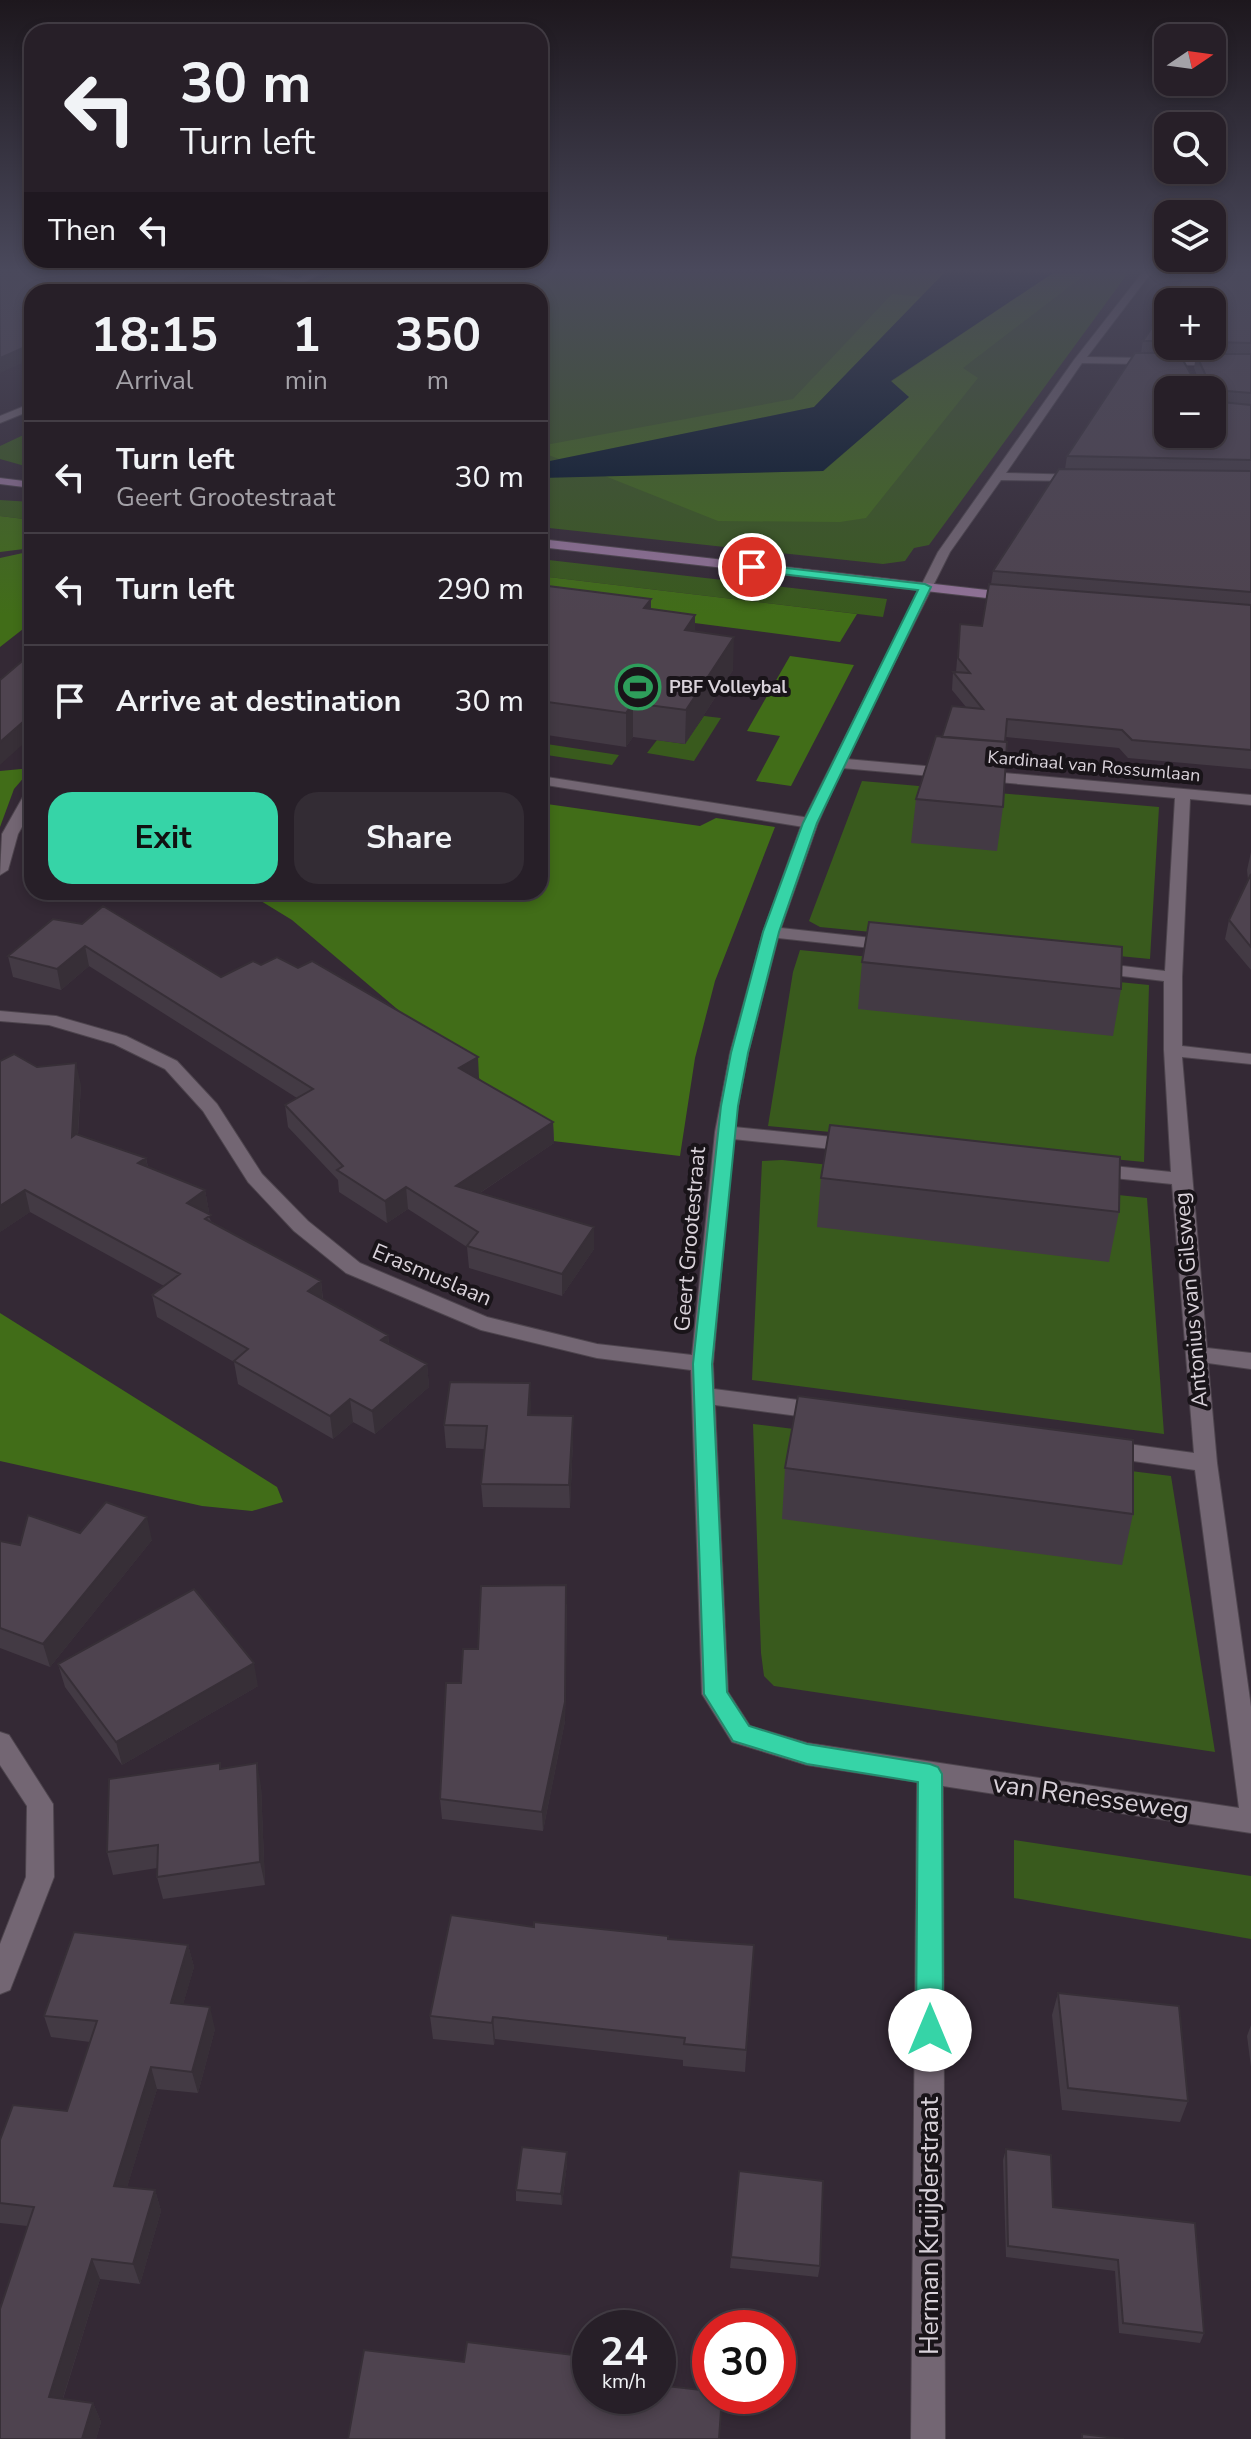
<!DOCTYPE html>
<html lang="en">
<head>
<meta charset="utf-8">
<style>
	:root { --surface:#271f28; --page:#332c34; --text:#f1f3f6; --muted:#a4a2a8; --line:#433d45; --accent:#36d4a7 }
	body { margin:0; font-family:"Nunito Sans",sans-serif; background:var(--page); color:var(--text); height:100vh; display:flex; flex-direction:column; font-size:30px; white-space:nowrap }
	* { box-sizing:border-box; margin:0 }
	p { font-size:26px; color:var(--muted) }
	.icon { flex:none; width:44px; height:44px; fill:none; stroke:currentColor; stroke-width:2; stroke-linecap:round; stroke-linejoin:round }
	.map { position:relative; flex:1; overflow:hidden }
	.drawer { position:absolute; left:24px; top:284px; width:524px; height:616px; display:flex; flex-direction:column; background:var(--surface); border-radius:24px; box-shadow:0 4px 12px #0003,0 0 0 2px var(--line) }
	.drawer>* { flex:none }
	.guide { position:absolute; left:24px; top:24px; width:524px; height:244px; border-radius:24px; box-shadow:0 4px 12px #0003,0 0 0 2px var(--line); background:#271f28; color:var(--text); overflow:hidden }
	.needle { width:52px; rotate:77deg }
	.tools { position:absolute; left:1154px; top:24px; display:grid; gap:16px }
	.tools a { display:grid; place-items:center; width:72px; height:72px; border-radius:16px; background:var(--surface); box-shadow:0 4px 12px #0003,0 0 0 2px var(--line); font-size:40px }
	.speed { position:absolute; left:572px; top:2310px; display:flex; gap:16px; font-size:40px; font-weight:700; text-align:center }
	.speed>* { display:grid; place-content:center; width:104px; height:104px; border-radius:50%; background:var(--surface); box-shadow:0 4px 12px #0003,0 0 0 2px var(--line); line-height:1 }
	.speed small { font-size:20px; font-weight:400 }
	.speed .limit { border:12px solid #d22; background:#fff; color:#111 }
	.pin { position:absolute; display:grid; place-items:center; width:68px; height:68px; color:#fff; margin:-34px; border:4px solid #fff; border-radius:50%; box-shadow:0 2px 8px #0007 }
	.me { position:absolute; width:88px; margin:-44px; rotate:0deg; stroke-linejoin:round; filter:drop-shadow(0 0 6px #0008) }
	.turn { display:flex; align-items:center; gap:28px; height:168px; padding:0 24px; font-size:36px }
	.turn .icon { width:104px; height:104px; stroke-width:2.5 }
	.turn b { display:block; font-size:56px; line-height:68px }
	.then { display:flex; align-items:center; height:76px; padding:0 24px; background:#0003; gap:16px; font-size:30px }
	.eta { display:flex; justify-content:space-evenly; align-items:center; height:136px; text-align:center }
	.eta b { font-size:48px; font-weight:700; line-height:56px }
	.cta { display:flex; gap:16px; margin-top:auto; padding:16px 24px }
	.cta a { flex:1; height:92px; border-radius:24px; background:var(--accent); color:#111; font-size:32px; font-weight:700; line-height:92px; text-align:center }
	.cta a+a { background:var(--page); color:var(--text) }
	ul { padding:0; list-style:none }
	li { display:flex; align-items:center; gap:24px; height:112px; padding:0 24px; border-top:2px solid var(--line) }
	li div { flex:1 }
	li b { display:block; font-size:30px }
	li em { font-style:normal }
	.map>svg:first-child { display:block }
	.green { fill:#395a1d }
	.forest { fill:#416d18 }
	.water { fill:#011428 }
	.lines { fill:none; stroke-linecap:round; stroke-linejoin:round }
	.service-casing { stroke:#4d444d; stroke-width:2 }
	.minor-casing { stroke:#4d444d; stroke-width:2 }
	.tertiary-casing { stroke:#4d444d; stroke-width:2 }
	.secondary-casing { stroke:#4d444d; stroke-width:2 }
	.service { fill:#736673; fill-rule:evenodd }
	.minor { fill:#736673; fill-rule:evenodd }
	.tertiary { fill:#736673; fill-rule:evenodd }
	.secondary { fill:#927398; fill-rule:evenodd }
	.wall { fill:#433a44; fill-rule:evenodd }
	.shaded-wall { fill:#372f37 }
	.building { fill:#4e434f; stroke:#372f37; stroke-width:2 }
	.route { fill:#36d4a7; stroke:#238a6d; stroke-width:2 }
	.labels { text-anchor:middle; dominant-baseline:central; stroke-width:8; stroke-linejoin:round; paint-order:stroke }
	.far-poi-label { font-size:18px; font-weight:bold; fill:#d9d2da; stroke:#191419; text-anchor:start }
	.far-street-label { font-size:18px; fill:#d9d2da; stroke:#191419 }
	.street-label { font-size:22px; fill:#d9d2da; stroke:#191419 }
	.near-street-label { font-size:26px; fill:#d9d2da; stroke:#191419 }
</style>
</head>
<body>
<div class="map">
<svg width="1251" height="2439" viewBox="0 0 1251 2439">
	<rect width="100%" height="100%" fill="#342935"/>
	<path class="green" d="M336,273H1128L929,545L914,548L905,561L883,564L540,527V292H296Z
		M32,431V468L0,459V446Z
		M0,500L32,502V520L0,516Z
		M540,559L887,599L883,617L540,576Z
		M704,716L721,718L694,761L647,753L657,740L685,744Z
		M540,743L619,755L612,765L540,754Z
		M862,781L1159,807L1150,959L820,927L809,921Z
		M800,950L1149,985L1144,1162L768,1126L793,972Z
		M782,1160L1147,1198L1164,1434L752,1380L762,1161Z
		M753,1424L1171,1476L1215,1752L774,1686L764,1676L761,1653Z
		M1014,1840L1251,1876V1939L1014,1898Z"/>
	<path class="forest" d="M1053,273H1087L963,368L978,378L866,518L840,522L718,521L605,476L824,471L908,397L891,382Z
		M892,294L922,297L814,407L559,459L540,452V446L793,399Z
		M0,516L32,520V548L0,552Z
		M32,551V622L0,647V558Z
		M540,576L857,614L840,642L656,618L540,615Z
		M790,656L854,665L791,786L756,781L780,736L747,731Z
		M32,768L14,789L0,827V771Z
		M540,803L700,826L716,818L775,827L715,981L695,1058L680,1156L553,1141L292,920L246,892H540Z
		M0,1313L277,1487L283,1502L252,1511L202,1506L0,1461Z"/>
	<path class="water" d="M944,273H1053L891,381L909,397L823,471L540,478V463L814,407Z"/>
	<g class="lines">
		<g class="service-casing">
			<path id="service" d="M540,776L810,818L818,823L810,828L540,784Z"/>
		</g>
		<g class="minor-casing">
			<path id="minor" d="M250,273H271L306,281L301,284Z
				M1142,273H1151L1087,357L1251,360V366L1082,363L1006,473L1081,475L1087,478L1081,481L1001,480L950,552L846,759L1251,795V805L1190,799L1182,977V1046L1251,1054V1064L1182,1057L1207,1348L1251,1353V1369L1208,1363L1217,1463L1251,1707V1833L943,1786L945,2439H911L917,1782L807,1765L732,1742L702,1694L691,1370L597,1358L481,1330L346,1273L294,1231L248,1182L203,1111L165,1069L114,1044L49,1025L0,1021V1011L56,1016L126,1036L177,1061L217,1104L262,1174L308,1221L360,1263L487,1317L597,1344L692,1355L715,1132L730,1053L763,932L802,823L938,552L1074,360ZM842,768L1175,798L1165,971L1097,963L1088,968L1097,973L1164,981V1050L1171,1172L1094,1164L1084,1170L1094,1176L1172,1184L1194,1453L1106,1441L1098,1443L1095,1449L1098,1455L1106,1457L1195,1470L1239,1808L807,1743L750,1726L728,1692L715,1405L821,1419L829,1417L832,1411L829,1405L821,1403L714,1389L713,1364L733,1139L852,1151L862,1145L852,1139L734,1127L748,1053L778,938L890,950L898,945L890,940L781,928L818,823Z
				M32,790V809L18,834L8,870L0,875L2,834L24,795Z
				M0,1732L9,1735L53,1804L54,1877L10,1990L0,1994V1944L26,1877L27,1806L0,1765Z"/>
		</g>
		<g class="tertiary-casing">
			<path id="tertiary" d="M310,273H322L285,292H272Z
				M32,403V410L0,423V416Z"/>
		</g>
		<g class="secondary-casing">
			<path id="secondary" d="M0,478L32,482V488L0,484Z
				M540,539L1013,593L1019,597L1013,601L540,547Z"/>
		</g>
		<use href="#service" class="service"/>
		<use href="#minor" class="minor"/>
		<use href="#tertiary" class="tertiary"/>
		<use href="#secondary" class="secondary"/>
	</g>
	<path class="wall" d="M1251,273V769L1128,758L1119,748L1006,737L1003,807L997,851L911,843L916,799L942,737L966,707L952,690L953,672H956L960,624L982,626L991,584L993,571L1065,469L1067,456L1141,353L1143,341L1168,314V312V346H1212V302ZM1181,356H1196L1194,368L1198,378H1193Z
		M540,585L651,609L695,615V632L733,670L685,744L633,737L626,747L540,734Z
		M1251,852V970L1225,939L1229,920L1248,880L1247,870Z
		M53,919L221,977L479,1078L478,1079L553,1122L554,1143L480,1193L594,1249L562,1296L469,1268L467,1247L408,1209L387,1223L339,1192L338,1180L288,1127L285,1105L297,1098L89,966L61,990L13,977L8,956Z
		M862,962L1121,989L1113,1036L858,1009Z
		M37,1067L81,1085L78,1135L146,1158L148,1167L205,1190L209,1212L207,1213L212,1223L321,1281L323,1299L388,1335L389,1344L427,1364L429,1387L375,1434L353,1422L333,1439L238,1384L234,1362L157,1317L152,1295L164,1286L30,1212L0,1232Z
		M821,1178L1119,1212L1109,1262L817,1227Z
		M530,1383V1415L573,1416V1439L570,1508L483,1507L481,1484L485,1449L446,1448L444,1425Z
		M785,1468L1133,1514L1122,1565L782,1519Z
		M80,1533L152,1540L50,1667L0,1648V1541L20,1545Z
		M567,1604L565,1721L543,1831L442,1819L440,1799L461,1683L478,1649Z
		M58,1664L258,1686L122,1765L65,1687Z
		M221,1769L261,1786L265,1885L163,1899L157,1877V1868L113,1875L107,1852Z
		M534,1927L668,1939L754,1945L745,2072L683,2066V2060L495,2039L494,2045L433,2039L430,2016Z
		M188,1945L194,1967L183,2004L215,2029L198,2093L157,2089L127,2187L155,2190L161,2211L140,2284L100,2279L63,2399L93,2403L101,2422L96,2439H0L27,2226L0,2223V2140L67,2111L90,2042L51,2037L44,2016Z
		M1058,1993L1188,2101L1180,2122L1062,2110L1052,2015Z
		M1251,2025V2067L1247,2036Z
		M1006,2149L1053,2207L1204,2333L1200,2343L1119,2333L1115,2271L1006,2257L1003,2160Z
		M567,2163L562,2205L516,2201V2190Z
		M739,2171L820,2266L818,2277L730,2268Z"/>
	<path class="shaded-wall" d="M198,273H229L186,292H154Z
		M32,344V359L0,373V358Z
		M651,599V631L644,608Z
		M695,615V647L685,630Z
		M734,637L733,670L685,744L686,710Z
		M633,703V737L626,747V713Z
		M32,714V736L0,765V742Z
		M85,946L89,966L61,990L57,969Z
		M478,1057L479,1078L460,1089L459,1068Z
		M76,1063L81,1085L76,1159L72,1137Z
		M553,1122L554,1143L457,1208L456,1186Z
		M146,1158L150,1180L138,1163Z
		M406,1187L408,1209L387,1223L385,1201Z
		M25,1190L30,1212L0,1232V1206Z
		M205,1190L209,1212L191,1225L187,1203Z
		M594,1227V1249L562,1296V1274Z
		M321,1281L323,1304L308,1291Z
		M388,1335L390,1358L381,1340Z
		M427,1364L429,1387L375,1434L372,1411Z
		M530,1383L531,1406L529,1438L528,1415Z
		M350,1399L353,1422L333,1439L330,1416Z
		M573,1416V1439L570,1508L569,1485Z
		M147,1517L152,1540L50,1667L43,1644Z
		M566,1585L565,1721L543,1831L542,1812Z
		M254,1663L258,1686L122,1765L116,1742Z
		M257,1763L261,1786L265,1885L260,1862Z
		M188,1945L194,1967L177,2025L171,2003Z
		M210,2007L215,2029L198,2093L192,2072Z
		M493,2017L495,2039L494,2045L492,2023Z
		M151,2067L157,2089L121,2207L114,2186Z
		M567,2152V2163L562,2205L561,2194Z
		M155,2190L161,2211L140,2284L133,2264Z
		M92,2259L100,2279L57,2417L49,2397Z
		M93,2403L101,2422L96,2439H82Z"/>
	<path class="building" d="M0,273H198L154,292H32V344L0,358Z
		M1186,273H1251V343L1212,342V302H1170V298Z
		M1161,314H1168V341H1143Z
		M1135,353H1179L1193,378L1206,376L1196,354H1251V393L1215,390L1212,393V390H1168V434H1212V397V401L1251,405V460L1067,456Z
		M1059,469L1251,471V592L993,571Z
		M989,584L1251,605V750L1132,740L1122,730L1007,719L1005,742L942,737L952,706L983,709L953,672L970,673L958,658L960,624L982,626Z
		M540,585L651,599L644,608L695,615L685,630L734,637L686,710L633,703L626,713L540,701Z
		M29,651H32V714L0,742V680L27,657Z
		M936,736L1007,742L1003,807L916,799Z
		M1251,874V947L1229,920Z
		M103,906L221,977L253,961L261,965L277,957L298,968L312,961L478,1057L459,1068L553,1122L456,1186L594,1227L562,1274L467,1246L478,1232L406,1187L385,1201L337,1170L343,1166L285,1105L313,1089L85,946L57,969L8,956L53,919L82,924Z
		M869,922L1122,947L1121,989L862,962Z
		M14,1054L37,1067L76,1063L72,1137L76,1134L146,1158L138,1163L205,1190L187,1203L211,1215L205,1219L321,1281L308,1291L388,1335L381,1340L427,1364L372,1411L350,1399L330,1416L234,1361L248,1349L152,1295L180,1274L25,1190L0,1206V1061Z
		M830,1125L1120,1157L1119,1212L821,1178Z
		M450,1382L530,1383L528,1415L573,1416L569,1485L481,1484L487,1426L444,1425Z
		M798,1396L1133,1440V1514L785,1468Z
		M106,1502L147,1517L43,1644L0,1628V1541L20,1545L28,1515L80,1533Z
		M566,1585L565,1702L542,1812L440,1799L446,1683H461L463,1649H478L481,1586Z
		M194,1589L254,1663L116,1742L58,1664Z
		M220,1763V1769L257,1763L260,1862L157,1877L158,1845L107,1852L109,1779Z
		M451,1915L534,1927V1922L668,1936V1939L754,1945L746,2050L684,2044L685,2038L493,2017L492,2023L430,2016Z
		M74,1932L188,1945L171,2003L210,2007L192,2072L151,2067L114,2186L155,2190L133,2264L92,2259L49,2397L93,2403L82,2439H0V2309L34,2207L0,2203V2140L13,2105L67,2111L97,2021L44,2016Z
		M1058,1993L1179,2006L1188,2101L1068,2088Z
		M522,2147L567,2152L561,2194L516,2190Z
		M1006,2149L1051,2155L1053,2207L1195,2223L1204,2333L1123,2323L1118,2260L1008,2246Z
		M739,2171L823,2181L820,2266L731,2257Z
		M467,2342L590,2357V2396H658V2385L710,2391V2396H722L719,2439H348L364,2350L464,2362Z
		M1082,2434L1124,2439H1082Z"/>
	<linearGradient id="sky" x2="0" y2="1"><stop stop-color="#1d171d"/><stop offset="0.44" stop-color="#4a495c"/><stop offset="1" stop-color="#4a495c" stop-opacity="0"/></linearGradient>
	<rect width="1251" height="615" fill="url(#sky)"/>
	<path class="route" d="M752,564L925,584L931,587L817,823L779,932L748,1053L738,1106L712,1364L727,1692L749,1726L807,1744L930,1764L938,1767L942,1774L943,2030L939,2038L930,2042L920,2038L916,2030L918,1782L807,1764L733,1741L704,1694L693,1364L721,1106L731,1053L763,932L803,823L918,590L748,570L746,567Z"/>
	<defs>
		<g id="stadium-ring" transform="scale(2.3)"><circle r="9.5" fill="#191419" stroke="#2e9e5b" stroke-width="1.5"/><path d="M0-5a6.5 5 0 1 0 0 10a6.5 5 0 1 0 0-10ZM-3.5-1.8h7v3.6h-7Z" fill="#2e9e5b"/></g>
	</defs>
	<g fill-rule="evenodd">
		<use href="#stadium-ring" x="638" y="687"/>
	</g>
	<g class="labels">
		<g class="far-poi-label">
			<text x="669" y="687">PBF Volleybal</text>
		</g>
		<g class="far-street-label">
			<text transform="translate(1094 766) rotate(5)">Kardinaal van Rossumlaan</text>
		</g>
		<g class="street-label">
			<text transform="translate(690 1239) rotate(-85)">Geert Grootestraat</text>
			<text transform="translate(432 1275) rotate(23)">Erasmuslaan</text>
			<text transform="translate(1191 1300) rotate(-95)">Antonius van Gilsweg</text>
		</g>
		<g class="near-street-label">
			<text transform="translate(1091 1797) rotate(8)">van Renesseweg</text>
			<text transform="translate(929 2226) rotate(-90)">Herman Kruijderstraat</text>
		</g>
	</g>
</svg>
<div class="tools">
<a><svg class="needle" viewBox="-14 -14 28 28"><path d="M0-13l5 13h-10z" fill="#e53935"/><path d="M0 13l5-13h-10z" fill="#a4a2a8"/></svg></a>
<a><svg class="icon" aria-label="search" viewBox="0 0 24 24"><circle cx="10" cy="10" r="6"/><path d="M15 15l6 6"/></svg></a>
<a><svg class="icon" aria-label="layers" viewBox="0 0 24 24"><path d="M12 4l9 5-9 5-9-5zM3 14l9 5 9-5"/></svg></a>
<a>+</a>
<a>−</a>
</div>
<div class="speed"><div>24<small>km/h</small></div><div class="limit">30</div></div>
<div class="pin" style="left:752px;top:567px;background:#d93025"><svg class="icon" aria-label="arrive" viewBox="0 0 24 24"><path d="M6 21V4h12l-3 4 3 4H6"/></svg></div>
<svg class="me" style="left:930px;top:2030px" viewBox="-20 -20 40 40"><circle r="19" fill="#fff"/><path d="M0-13L10 11 0 6-10 11z" fill="#36d4a7"/></svg>
<div class="guide">
<div class="turn"><svg class="icon" aria-label="left" viewBox="0 0 24 24"><path d="M17 20v-9H6M10 6l-5 5 5 5"/></svg><div><b>30 m</b>Turn left</div></div>
<div class="then">Then<svg class="icon" aria-label="left" viewBox="0 0 24 24"><path d="M17 20v-9H6M10 6l-5 5 5 5"/></svg></div>
</div>
<section class="drawer">
<div class="eta">
<div><b>18:15</b><p>Arrival</p></div>
<div><b>1</b><p>min</p></div>
<div><b>350</b><p>m</p></div>
</div>
<ul>
<li><svg class="icon" aria-label="left" viewBox="0 0 24 24"><path d="M17 20v-9H6M10 6l-5 5 5 5"/></svg><div><b>Turn left</b><p>Geert Grootestraat</p></div><em>30 m</em></li>
<li><svg class="icon" aria-label="left" viewBox="0 0 24 24"><path d="M17 20v-9H6M10 6l-5 5 5 5"/></svg><div><b>Turn left</b></div><em>290 m</em></li>
<li><svg class="icon" aria-label="arrive" viewBox="0 0 24 24"><path d="M6 21V4h12l-3 4 3 4H6"/></svg><div><b>Arrive at destination</b></div><em>30 m</em></li>
</ul>
<div class="cta"><a>Exit</a><a>Share</a></div>
</section>
</div>
</body>
</html>
